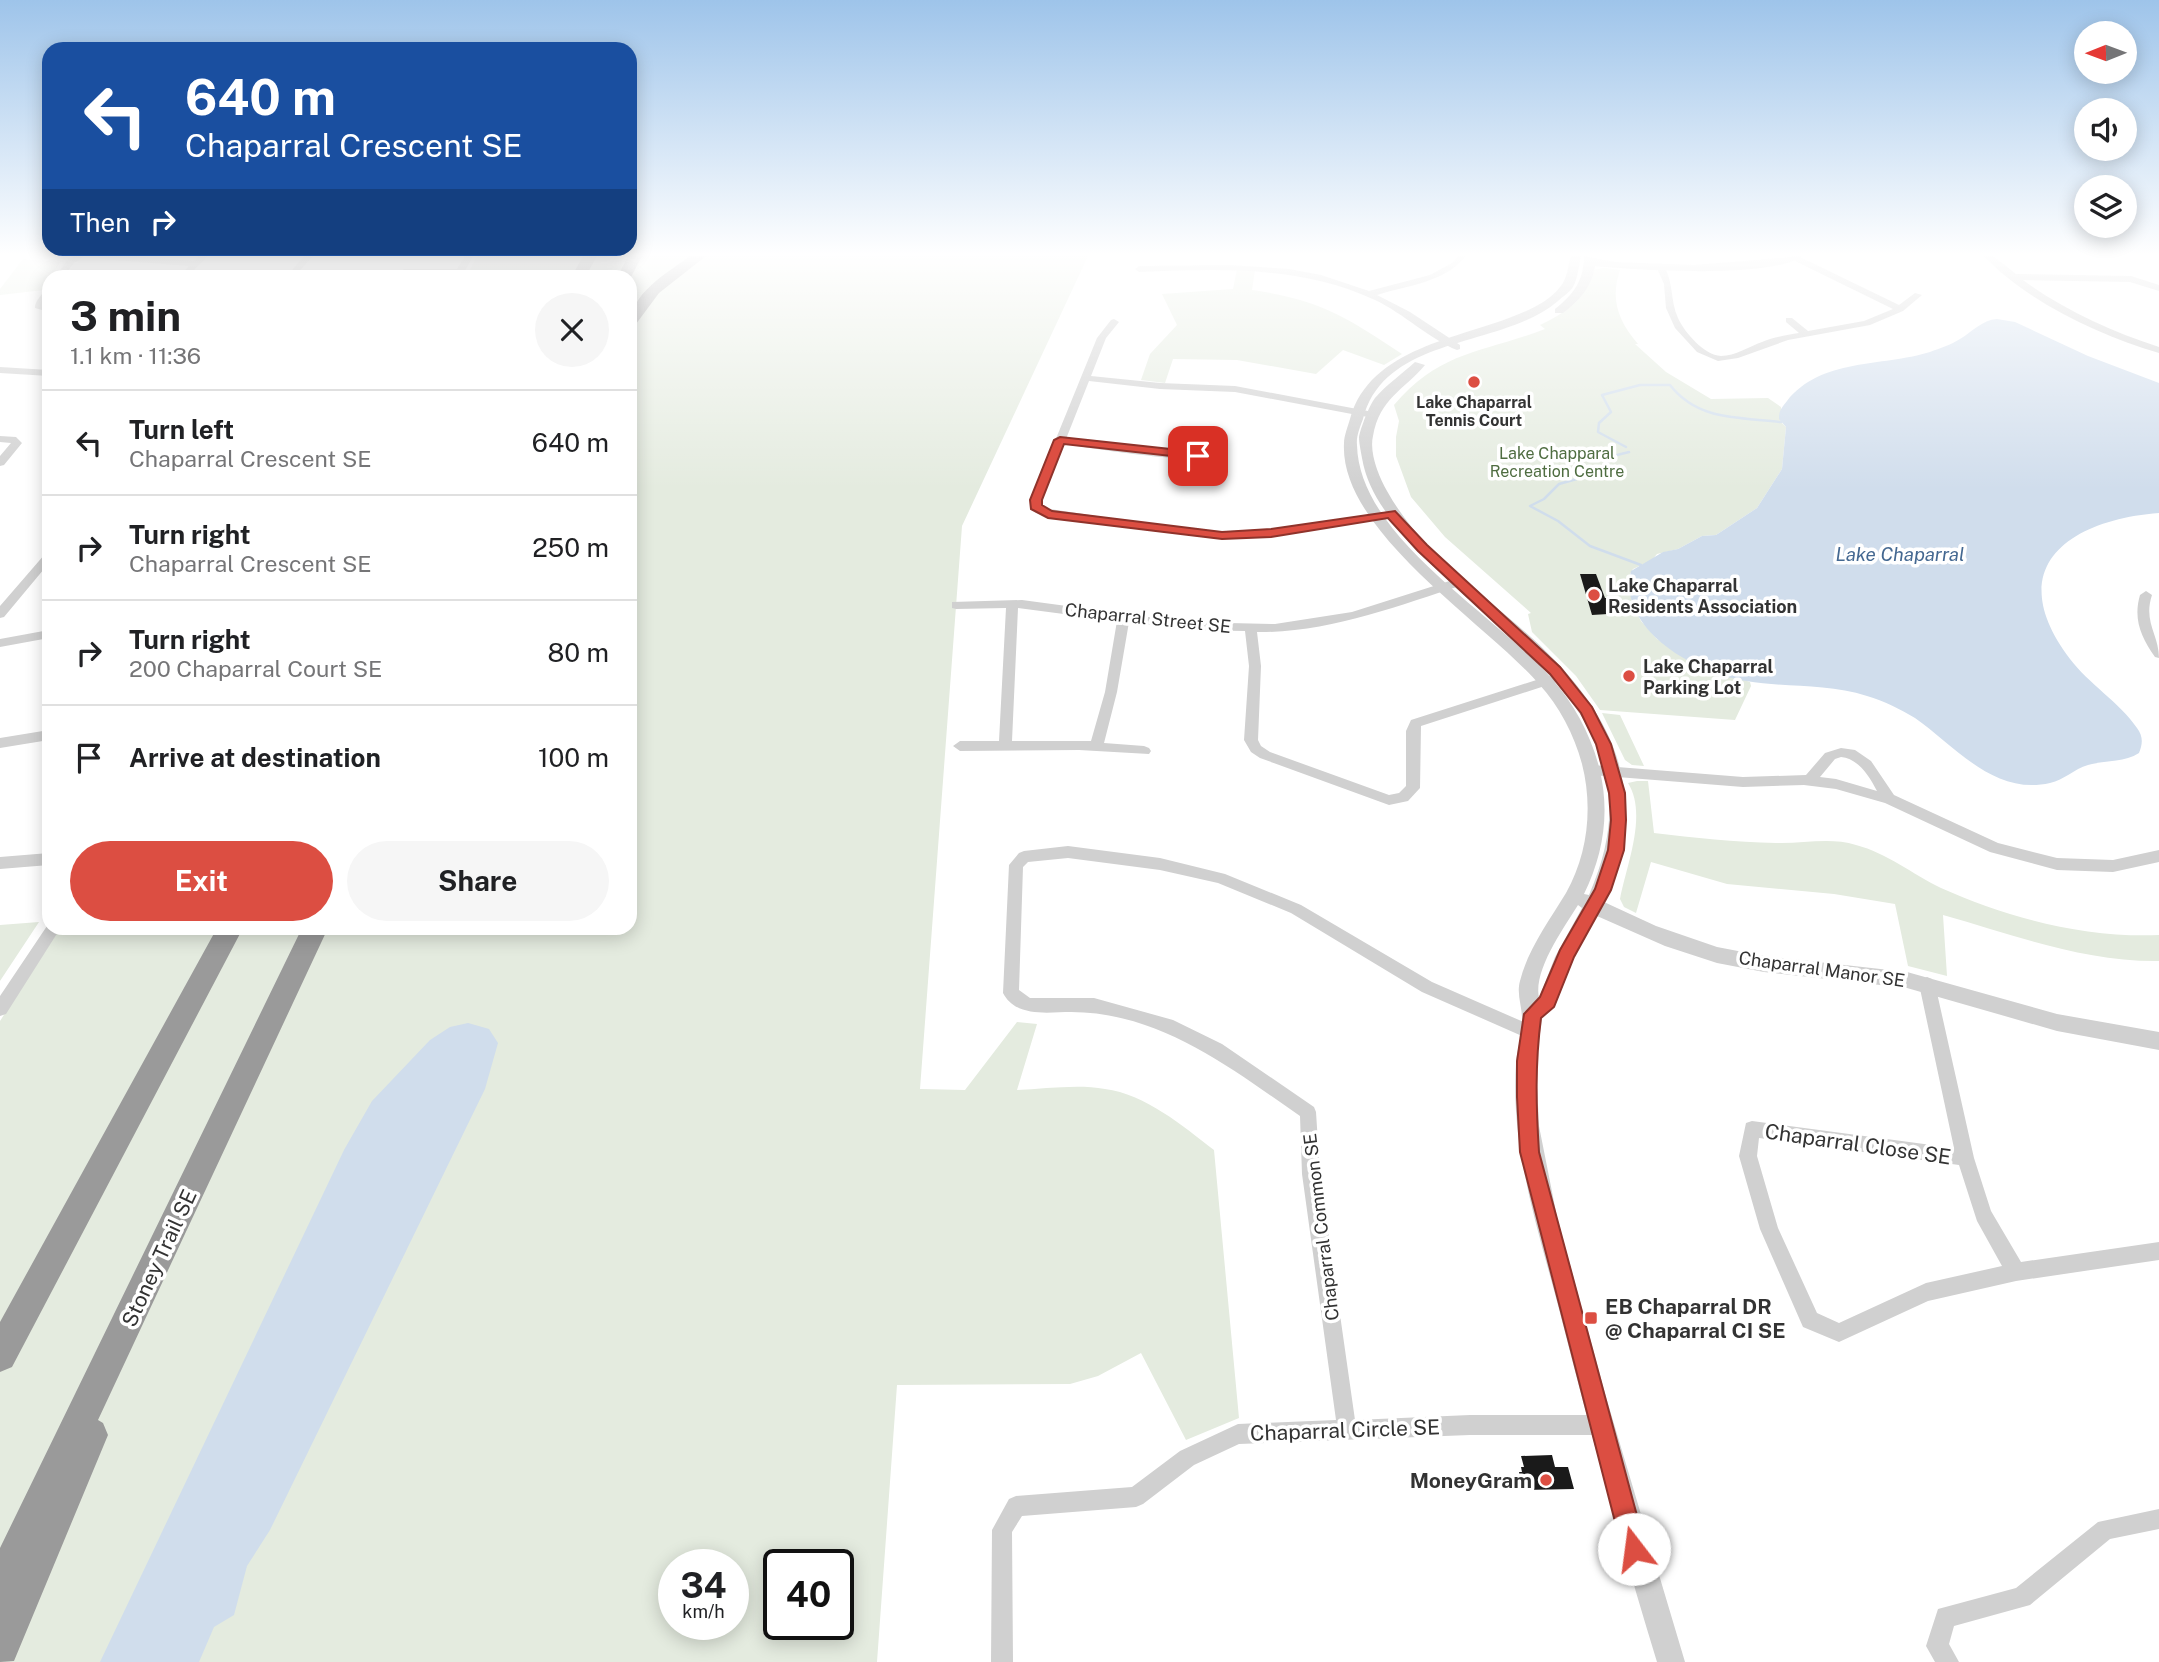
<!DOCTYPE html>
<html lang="en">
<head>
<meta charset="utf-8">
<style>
	:root { --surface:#fff; --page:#f6f6f6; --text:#202124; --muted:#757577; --line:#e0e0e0; --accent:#dc4e42 }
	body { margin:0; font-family:"Public Sans",sans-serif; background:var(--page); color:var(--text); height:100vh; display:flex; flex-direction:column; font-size:26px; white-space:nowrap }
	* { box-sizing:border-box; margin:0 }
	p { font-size:23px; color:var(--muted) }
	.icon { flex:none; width:38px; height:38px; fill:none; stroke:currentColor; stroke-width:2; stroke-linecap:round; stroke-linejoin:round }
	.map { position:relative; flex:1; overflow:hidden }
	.sheet { position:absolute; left:42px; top:270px; width:595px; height:665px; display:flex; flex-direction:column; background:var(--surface); border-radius:21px; box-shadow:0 4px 18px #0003 }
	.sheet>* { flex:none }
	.banner { position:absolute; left:42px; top:42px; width:595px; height:214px; border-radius:21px; box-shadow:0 4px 18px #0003; background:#1a4fa0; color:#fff; overflow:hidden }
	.needle { width:46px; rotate:269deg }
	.fabs { position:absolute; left:2074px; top:21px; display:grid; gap:14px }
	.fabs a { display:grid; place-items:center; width:63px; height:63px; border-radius:50%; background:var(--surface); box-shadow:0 4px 18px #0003; font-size:35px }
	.speed { position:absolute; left:658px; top:1549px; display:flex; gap:14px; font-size:35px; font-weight:700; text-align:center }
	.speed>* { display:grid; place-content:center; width:91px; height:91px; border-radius:50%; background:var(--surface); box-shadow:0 4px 18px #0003; line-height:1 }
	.speed small { font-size:18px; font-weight:400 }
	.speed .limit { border:4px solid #111; border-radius:10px; background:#fff; color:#111 }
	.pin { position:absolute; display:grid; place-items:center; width:60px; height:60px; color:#fff; margin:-30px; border-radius:14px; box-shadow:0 4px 10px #0006 }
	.me { position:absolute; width:77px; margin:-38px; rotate:345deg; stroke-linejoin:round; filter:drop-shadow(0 0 5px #0008) }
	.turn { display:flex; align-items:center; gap:24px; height:147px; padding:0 28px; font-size:32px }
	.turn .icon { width:91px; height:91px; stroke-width:2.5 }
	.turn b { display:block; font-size:49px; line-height:60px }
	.then { display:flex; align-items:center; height:66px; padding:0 28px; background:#0003; gap:14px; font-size:26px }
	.round { display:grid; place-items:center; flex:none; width:74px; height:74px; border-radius:37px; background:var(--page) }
	.head { display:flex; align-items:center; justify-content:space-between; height:119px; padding:0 28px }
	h1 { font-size:42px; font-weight:700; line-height:52px }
	.button { display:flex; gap:14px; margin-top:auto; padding:14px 28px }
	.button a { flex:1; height:80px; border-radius:42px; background:var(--accent); color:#fff; font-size:28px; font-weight:700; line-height:80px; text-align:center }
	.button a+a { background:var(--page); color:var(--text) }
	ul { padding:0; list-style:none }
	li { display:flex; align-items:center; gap:21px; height:105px; padding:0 28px; border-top:2px solid var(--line) }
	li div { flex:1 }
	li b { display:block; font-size:26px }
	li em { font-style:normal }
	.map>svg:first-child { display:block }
	.green { fill:#e4ebdf; fill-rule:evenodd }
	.water { fill:#d0ddec }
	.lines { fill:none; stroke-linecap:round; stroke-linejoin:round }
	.stream { stroke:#d0ddec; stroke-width:2.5 }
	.building { fill:#1a1a1a }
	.minor { fill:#d0d0d0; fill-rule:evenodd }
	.tertiary { fill:#d0d0d0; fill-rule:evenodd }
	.motorway { fill:#9a9a9a; fill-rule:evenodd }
	.route { fill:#dc4e42; stroke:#8f332b; stroke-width:2 }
	.poi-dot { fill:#dc4e42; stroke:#fff; stroke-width:2.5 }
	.labels { text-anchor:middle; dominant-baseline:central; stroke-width:7; stroke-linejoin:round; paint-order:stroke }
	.far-poi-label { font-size:16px; font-weight:bold; fill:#333; stroke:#fff }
	.far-park-label { font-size:16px; fill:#4f6d41; stroke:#fff }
	.poi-label { font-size:18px; font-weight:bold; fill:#333; stroke:#fff; text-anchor:start }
	.street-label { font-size:18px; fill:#333; stroke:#fff }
	.water-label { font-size:19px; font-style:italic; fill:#446891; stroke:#fff }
	.near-street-label { font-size:21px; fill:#333; stroke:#fff }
	.near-poi-label { font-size:21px; font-weight:bold; fill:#333; stroke:#fff; text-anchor:start }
</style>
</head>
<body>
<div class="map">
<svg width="2159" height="1662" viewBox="0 0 2159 1662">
	<rect width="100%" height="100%" fill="#fff"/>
	<path class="green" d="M477,256H1088L962,526L920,1089L965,1090L1017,1022L1037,1024L1017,1090C1045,1089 1077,1084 1105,1089C1145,1094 1183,1126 1214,1150L1239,1418L1186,1440L1141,1353L1098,1376L1070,1384L897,1385L877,1662H0V1021L60,928H630V276H467ZM674,1564H733V1624H674ZM779,1564H838V1624H779Z
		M23,259L60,262L53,276H49L44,290L0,295V289Z
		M1604,268L1620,270C1610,299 1618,321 1638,344H1635L1666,372L1711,399L1768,398L1781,407V422L1786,427L1782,469L1757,508L1716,535L1702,536L1678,549L1657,554L1652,560L1633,569L1630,574L1632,604L1641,621L1657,639L1705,668L1750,682L1751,686L1735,720L1600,710L1576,676L1532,632L1528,614L1531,613L1445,537L1411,497L1396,456V437L1399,421L1394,405C1441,350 1483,353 1545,329L1540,325C1565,313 1587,299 1594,270Z
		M1237,269L1255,270L1252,290C1320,300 1345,316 1402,354L1384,365L1343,350L1316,374L1237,360L1173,359L1165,383L1141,380L1150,354L1177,325L1162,294L1233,289Z
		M1602,713L1620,715L1644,766L1632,765L1625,760Z
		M1637,781H1648L1654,833C1694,838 1735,842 1776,843C1802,844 1830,837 1856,845C1887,853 1912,874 1941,888C2008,918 2085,938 2159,935V961C2084,962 2014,935 1943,915L1947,976L1908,966L1895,904L1834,894L1727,884L1651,862L1636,913L1624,907L1620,899C1626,866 1648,815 1628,783Z
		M39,922L0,981V925Z"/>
	<path class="water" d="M1997,319L2015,322L2088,356L2159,383V513C2068,520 2001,568 2070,659C2089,684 2119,702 2137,728C2143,736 2143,743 2139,753C2124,763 2105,760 2088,765C2074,769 2064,780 2050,783C1994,796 1955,746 1915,718C1900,709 1884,701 1867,696C1827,683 1786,688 1746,681C1697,674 1617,630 1631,571L1663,552L1678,549L1702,536L1716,535L1757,508L1782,469L1786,427L1779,419C1779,409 1782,408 1787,401C1821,358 1881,367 1930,352C1940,348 1951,345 1960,339C1972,332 1982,320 1997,319Z
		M468,1023L489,1029L498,1043L485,1089L270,1530L247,1566L234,1615L214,1627L199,1662H100L344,1150L372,1101L430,1040L450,1027Z"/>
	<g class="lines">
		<path class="stream" d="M1626,447L1598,432L1599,423L1611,412L1602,395L1640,385H1670C1698,421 1739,417 1781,422
			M1629,452L1609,457L1605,471L1559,484L1544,499L1530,506L1558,521L1590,546L1641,565"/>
	</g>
	<path class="building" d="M1580,574H1596L1605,598L1619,599L1624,613L1592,615Z
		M1552,1455L1555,1467H1568L1574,1489L1523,1490L1519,1472H1522L1521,1467H1524L1521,1456Z"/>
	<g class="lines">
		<path class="minor" d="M75,256H85L74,263L64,276H56L68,259Z
			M97,256H130L194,261L199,256H208L188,276H180L189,266L101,259Z
			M304,256H313L295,276H287Z
			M465,256H473L462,276L404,275L400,272L404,269H457Z
			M1458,256H1466C1444,283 1408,285 1377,295L1410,312L1460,345V349L1457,350C1431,340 1403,313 1375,300C1300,265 1219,269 1139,272L1135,269L1139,266L1229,265L1289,269L1321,275L1369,291L1430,275L1452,263Z
			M1791,256H1798L1899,305L1915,293L1922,295L1903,311L1870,325L1788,340L1738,358L1718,361L1697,352L1675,328L1666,308L1664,284L1657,268L1661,265L1664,266C1674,283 1670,301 1678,318C1685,333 1704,355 1721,356C1735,356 1750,346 1762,342C1774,337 1787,335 1799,333L1786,322V318H1792L1808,331L1864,321L1893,309L1791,259Z
			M1984,256H1993L2016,274L2131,276L2159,285V291L2130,282L2023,280C2064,310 2111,331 2159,347V353C2100,336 2026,301 1984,256Z
			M49,288V297L43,305L49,306V312L35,308C34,303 43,291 49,288Z
			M1114,319L1119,322L1106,338L1091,376L1160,383L1235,386L1373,412L1378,415L1373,418L1235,392L1160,389L1089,381L1066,439L1178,452L1213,453L1218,456C1203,466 1089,448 1064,444L1041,500L1043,508L1178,528L1234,533L1271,530L1391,511L1395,512V516L1271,536L1234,539L1178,534L1036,513L1031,506V500L1097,338L1111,320Z
			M0,367L49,370V376L0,373Z
			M0,436L16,437L22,443L4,465L0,466V456L11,443L0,442Z
			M49,553V563L4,617L0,618V606L45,554Z
			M1459,578L1465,582L1463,585C1397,606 1328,633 1257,632L1261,666L1258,740L1261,746L1270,752L1389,795L1399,793L1406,786V731L1411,720L1552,675H1560L1562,678L1560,681L1421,726L1420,788L1408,801L1389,805L1260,758L1251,752L1244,740L1249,666L1245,631L1186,630L1129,622L1117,692L1104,743L1144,746L1149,748L1151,751L1149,754L1079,750L960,751L953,746L960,741H999L1006,608L956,609L952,608V602L1022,600L1186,622L1275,624L1352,612ZM1018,608L1117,621L1105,692L1091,741H1012Z
			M2146,591L2152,595C2143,622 2159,634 2159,658L2155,657C2141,637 2133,619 2140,595Z
			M49,630V638L0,647V639Z
			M49,730V740L0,748V738Z
			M1841,748L1855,750L1871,761L1894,795L1998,843L2057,858L2113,860L2159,850V862L2113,872L2057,870L1990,852L1885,803L1836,789L1804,785L1743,787L1592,775L1585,770L1592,765L1743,777L1806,775L1825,753ZM1841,757C1859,759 1869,776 1877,791L1836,779L1820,777L1835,759Z
			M1068,846L1160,858L1225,874L1301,905L1432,982L1535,1027L1537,1032L1535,1037L1529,1039L1422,992L1291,913L1218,883L1160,870L1068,858L1028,862L1023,867L1019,990L1030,998H1094L1173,1020L1222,1044L1314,1107L1316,1112L1320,1174L1355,1420L1470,1415H1600L1607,1418L1610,1425L1607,1432L1600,1435H1470L1239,1444L1194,1465L1143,1504L1136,1507L1022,1516L1012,1532L1013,1662H991L992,1530L1009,1499L1016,1496L1132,1487L1180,1451L1238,1424L1336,1420L1302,1174L1300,1116C1231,1068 1159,1012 1071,1012C1048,1012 1016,1018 1003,993L1009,865L1019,853L1024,851Z
			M49,853V865L0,869V857Z
			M49,923V928H60L58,932L6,1014L0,1016V996Z
			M1927,977L1932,979L1935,984L1974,1158L1991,1211L2021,1262L2159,1242V1260L2016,1281L1928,1301L1839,1342L1803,1327L1760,1229L1739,1156L1746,1123L1752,1121L1954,1148L1919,984L1922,979ZM1759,1138L1959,1165L1977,1221L2002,1266L1926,1283L1839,1323L1817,1313L1778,1228L1757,1156Z
			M2159,1509V1529L2110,1539L2030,1605L1954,1626L1949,1644L1959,1662H1935L1926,1646L1938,1609L2016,1588L2098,1522Z"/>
		<path class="tertiary" d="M1571,256H1581C1579,265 1578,278 1573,287C1570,292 1562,297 1558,301C1502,349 1385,334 1363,419C1360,427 1356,437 1357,445C1359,538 1496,614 1552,679C1575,705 1592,737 1600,771C1610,814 1603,855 1584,894L1589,895C1668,715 1500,648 1405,536C1385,513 1367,488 1362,458C1361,452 1359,443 1359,437C1361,427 1369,406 1375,398C1386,385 1402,374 1415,362L1425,365C1403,391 1380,398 1373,436C1369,453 1379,477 1387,491C1421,552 1481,592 1532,638C1616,715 1651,793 1604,902L1656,926L1717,947L1764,956L1907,972L2057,1014L2159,1032V1050L2057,1031L1907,988L1764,972L1717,963L1665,946L1597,916L1574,957L1555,1006L1542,1018L1536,1063L1539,1126L1557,1217L1606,1397L1685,1662H1657C1621,1545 1589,1427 1559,1309C1538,1229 1510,1147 1516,1063C1517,1049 1522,1036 1522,1022C1523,1008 1516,995 1520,981C1528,949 1549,921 1566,893C1588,854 1593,807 1582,764C1574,734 1559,706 1539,684C1486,623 1339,531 1344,443C1344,436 1348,426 1350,419C1370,347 1460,339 1519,314C1534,308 1550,300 1560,287C1567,280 1568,266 1571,256ZM1578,905L1582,908L1555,957L1539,998C1533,970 1564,928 1578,905Z
			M1584,256L1615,262L1694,265L1803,256C1771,279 1637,270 1595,266C1592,287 1579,301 1563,313H1555V309C1574,294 1584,280 1584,256Z"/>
		<path class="motorway" d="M583,256H597L586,276H572Z
			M628,256H642L630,279V276H618Z
			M690,256H706L659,293L636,324L630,326C630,293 666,274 690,256Z
			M217,928H243L12,1367L0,1372V1322Z
			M302,928H328L98,1420L103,1423L108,1435L14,1661L0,1662V1548Z"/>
	</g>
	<linearGradient id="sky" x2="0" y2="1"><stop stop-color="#9ec4ea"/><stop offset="0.52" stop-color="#fff"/><stop offset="1" stop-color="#fff" stop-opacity="0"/></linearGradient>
	<rect width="2159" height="489" fill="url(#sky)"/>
	<path class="route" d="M1060,437L1198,452L1204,456L1198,459L1064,444L1042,500V505L1052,511L1222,532L1271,529L1395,511L1427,545L1560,667L1592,707L1611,744L1625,793L1626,820L1624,850L1611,890L1574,957L1554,1007L1541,1018C1535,1064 1536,1106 1539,1152L1646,1549L1643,1557L1634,1561L1626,1557L1622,1549L1520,1152L1517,1097V1061L1524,1014L1540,997L1560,950L1595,889L1608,850L1611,820L1609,793L1596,744L1581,713L1550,674L1418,551L1388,518L1271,537L1222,539L1048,518L1031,509L1030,500L1054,440Z"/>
	<g class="poi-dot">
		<circle cx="1474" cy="382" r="7"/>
		<circle cx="1594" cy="595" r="7"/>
		<circle cx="1629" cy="676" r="7"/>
		<rect x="1584" y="1311" width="14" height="14" rx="3.5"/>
		<circle cx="1546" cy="1480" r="7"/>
	</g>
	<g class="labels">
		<g class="far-poi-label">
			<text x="1474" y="402">Lake Chaparral<tspan x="1474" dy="18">Tennis Court</tspan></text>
		</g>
		<g class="far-park-label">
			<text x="1557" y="453">Lake Chapparal<tspan x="1557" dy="18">Recreation Centre</tspan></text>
		</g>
		<g class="poi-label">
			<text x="1608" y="585">Lake Chaparral<tspan x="1608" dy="21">Residents Association</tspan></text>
			<text x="1643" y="666">Lake Chaparral<tspan x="1643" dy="21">Parking Lot</tspan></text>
		</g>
		<g class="street-label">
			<text transform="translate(1148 618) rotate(6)">Chaparral Street SE</text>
			<text transform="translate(1822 969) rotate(8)">Chaparral Manor SE</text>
			<text transform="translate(1321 1227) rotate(-97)">Chaparral Common SE</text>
		</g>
		<g class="water-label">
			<text x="1900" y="554">Lake Chaparral</text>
		</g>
		<g class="near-street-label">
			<text transform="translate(1858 1144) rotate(8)">Chaparral Close SE</text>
			<text transform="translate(159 1258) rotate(-65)">Stoney Trail SE</text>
			<text transform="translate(1345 1430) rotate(-2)">Chaparral Circle SE</text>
		</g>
		<g class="near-poi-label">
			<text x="1605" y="1306">EB Chaparral DR<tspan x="1605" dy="24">@ Chaparral CI SE</tspan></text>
			<text x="1532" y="1480" text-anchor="end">MoneyGram</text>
		</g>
	</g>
</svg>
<div class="fabs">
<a><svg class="needle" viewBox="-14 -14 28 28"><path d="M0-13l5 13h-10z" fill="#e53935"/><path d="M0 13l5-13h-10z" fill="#757577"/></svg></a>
<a><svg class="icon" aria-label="sound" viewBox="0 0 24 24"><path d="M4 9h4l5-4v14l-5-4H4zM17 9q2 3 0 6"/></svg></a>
<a><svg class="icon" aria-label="layers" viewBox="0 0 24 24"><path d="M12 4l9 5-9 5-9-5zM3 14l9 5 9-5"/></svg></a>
</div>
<div class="speed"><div>34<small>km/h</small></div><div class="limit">40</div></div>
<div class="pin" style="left:1198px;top:456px;background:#d93025"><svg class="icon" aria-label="arrive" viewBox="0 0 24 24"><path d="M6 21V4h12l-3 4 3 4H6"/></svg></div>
<svg class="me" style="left:1634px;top:1549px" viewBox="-20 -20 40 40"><circle r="19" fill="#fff"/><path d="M0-13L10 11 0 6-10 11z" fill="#dc4e42"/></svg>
<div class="banner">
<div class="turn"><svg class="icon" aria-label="left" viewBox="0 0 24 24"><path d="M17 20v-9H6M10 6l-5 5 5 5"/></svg><div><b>640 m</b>Chaparral Crescent SE</div></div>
<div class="then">Then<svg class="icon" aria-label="right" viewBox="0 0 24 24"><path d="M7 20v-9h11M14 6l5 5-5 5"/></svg></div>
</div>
<section class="sheet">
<div class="head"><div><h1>3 min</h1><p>1.1 km · 11:36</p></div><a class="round"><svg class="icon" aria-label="close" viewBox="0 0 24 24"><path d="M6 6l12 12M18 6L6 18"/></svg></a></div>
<ul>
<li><svg class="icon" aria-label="left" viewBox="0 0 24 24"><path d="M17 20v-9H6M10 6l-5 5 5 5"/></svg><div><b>Turn left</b><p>Chaparral Crescent SE</p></div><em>640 m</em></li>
<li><svg class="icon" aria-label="right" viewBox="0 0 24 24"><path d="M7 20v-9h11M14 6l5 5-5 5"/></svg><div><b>Turn right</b><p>Chaparral Crescent SE</p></div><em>250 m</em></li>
<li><svg class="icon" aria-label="right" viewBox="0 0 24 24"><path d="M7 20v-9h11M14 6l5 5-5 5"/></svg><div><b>Turn right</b><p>200 Chaparral Court SE</p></div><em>80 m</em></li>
<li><svg class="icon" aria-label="arrive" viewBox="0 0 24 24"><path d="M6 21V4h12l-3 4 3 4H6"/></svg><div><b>Arrive at destination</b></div><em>100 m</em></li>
</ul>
<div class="button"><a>Exit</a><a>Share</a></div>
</section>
</div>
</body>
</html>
